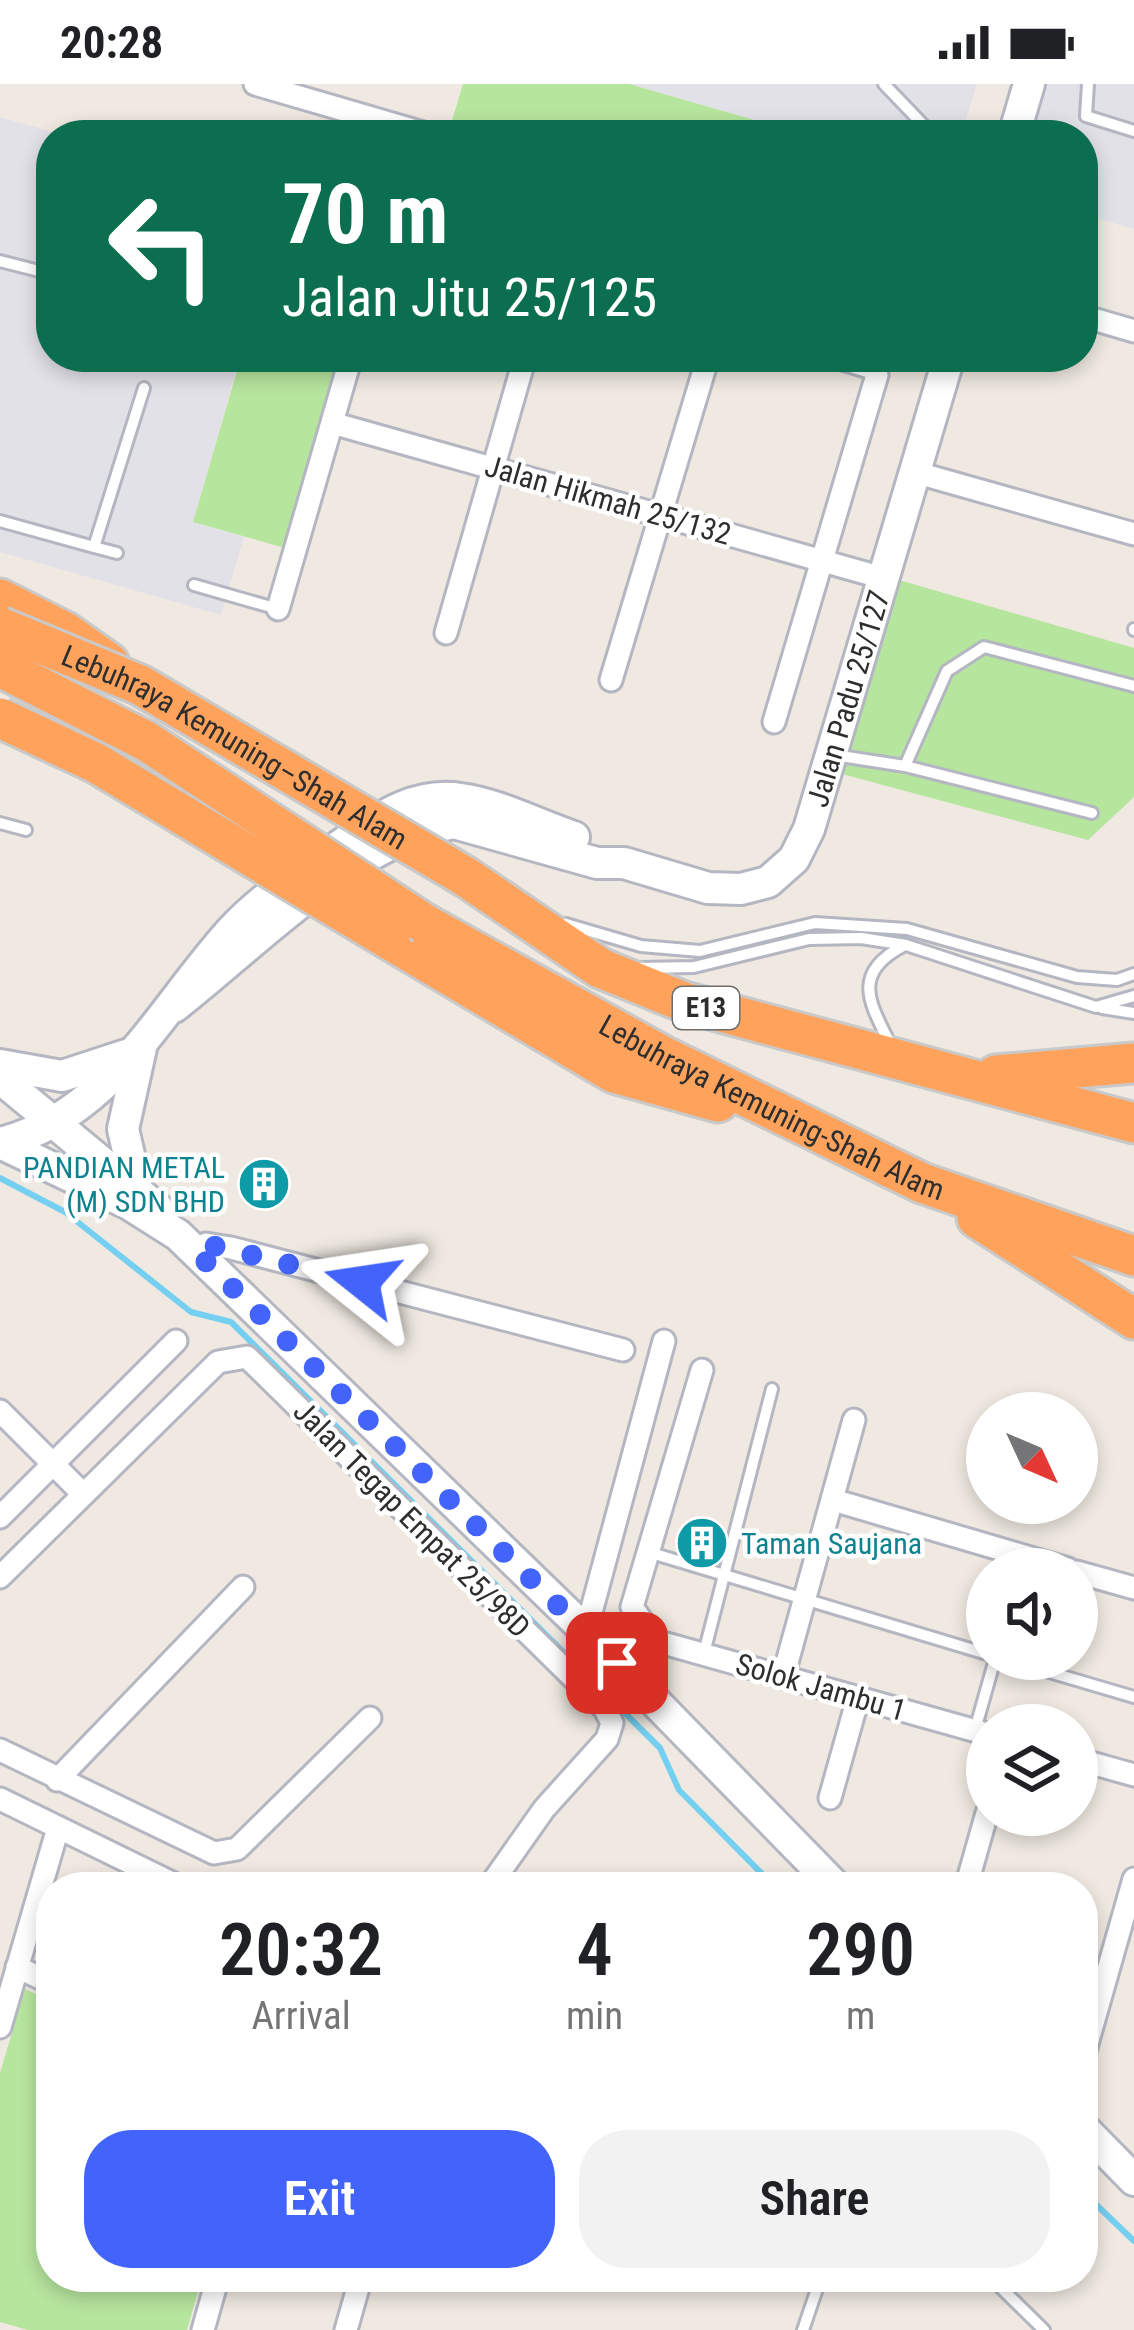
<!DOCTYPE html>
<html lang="en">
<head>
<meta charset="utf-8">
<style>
	:root { --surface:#fff; --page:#f2f2f2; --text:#202124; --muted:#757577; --accent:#4264fb }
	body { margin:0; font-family:"Roboto Condensed",sans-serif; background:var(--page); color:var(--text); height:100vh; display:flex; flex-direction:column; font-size:45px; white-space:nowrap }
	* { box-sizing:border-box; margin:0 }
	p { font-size:39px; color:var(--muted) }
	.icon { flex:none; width:66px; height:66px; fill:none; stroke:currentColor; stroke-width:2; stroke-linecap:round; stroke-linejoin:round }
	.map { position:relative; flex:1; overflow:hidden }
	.details { position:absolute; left:36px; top:1788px; width:1062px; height:420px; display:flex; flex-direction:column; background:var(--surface); border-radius:48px; box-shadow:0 6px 18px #0003 }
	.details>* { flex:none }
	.guide { position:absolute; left:36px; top:36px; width:1062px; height:252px; border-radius:48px; box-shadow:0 6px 18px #0003; background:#0b6e4f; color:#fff; overflow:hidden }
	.needle { width:78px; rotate:134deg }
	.tools { position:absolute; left:966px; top:1308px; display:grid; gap:24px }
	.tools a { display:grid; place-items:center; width:132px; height:132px; border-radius:50%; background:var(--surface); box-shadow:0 6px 18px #0003; font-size:60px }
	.pin { position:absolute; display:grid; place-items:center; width:102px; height:102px; color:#fff; margin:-51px; border-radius:24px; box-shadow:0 6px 18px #0006 }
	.me { position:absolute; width:132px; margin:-66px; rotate:285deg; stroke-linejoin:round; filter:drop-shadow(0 0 9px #0008) }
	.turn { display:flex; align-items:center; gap:42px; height:252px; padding:0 48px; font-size:54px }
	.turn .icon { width:156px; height:156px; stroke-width:2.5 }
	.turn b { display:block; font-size:84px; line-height:102px }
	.eta { display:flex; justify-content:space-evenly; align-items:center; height:204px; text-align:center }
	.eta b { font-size:72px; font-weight:600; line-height:84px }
	.primary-button { display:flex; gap:24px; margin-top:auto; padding:24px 48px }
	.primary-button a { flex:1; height:138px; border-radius:48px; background:var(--accent); color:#fff; font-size:48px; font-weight:600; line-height:138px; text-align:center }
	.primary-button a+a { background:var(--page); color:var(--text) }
	.status { display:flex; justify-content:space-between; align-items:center; height:84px; padding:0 60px; background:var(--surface); direction:ltr }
	.status svg { height:33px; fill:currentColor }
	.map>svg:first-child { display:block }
	.industrial { fill:#e3e1e8 }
	.green { fill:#b6e59e }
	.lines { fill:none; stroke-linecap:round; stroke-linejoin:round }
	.stream { stroke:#75cff0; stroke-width:6 }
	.lane-casing { stroke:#b4b7c1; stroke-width:16 }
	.street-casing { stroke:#b4b7c1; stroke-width:27 }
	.secondary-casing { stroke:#b4b7c1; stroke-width:36 }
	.highway-casing { stroke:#c9c9c9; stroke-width:45 }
	.lane { stroke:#fff; stroke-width:10 }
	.street { stroke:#fff; stroke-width:21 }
	.secondary { stroke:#fff; stroke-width:30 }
	.highway { stroke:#ffa35c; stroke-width:39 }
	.highway-bridge-casing { stroke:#c9c9c9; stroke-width:45; stroke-linecap:butt }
	.highway-bridge { stroke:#ffa35c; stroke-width:39 }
	.route { stroke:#4264fb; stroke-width:21; stroke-dasharray:0 37.8 }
	.labels { text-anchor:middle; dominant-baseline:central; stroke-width:9; stroke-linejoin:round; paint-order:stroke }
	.shield { fill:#fff; stroke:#6d6d6d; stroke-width:3 }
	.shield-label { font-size:27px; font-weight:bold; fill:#2e2e2e }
	.street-label { font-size:30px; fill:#2e2e2e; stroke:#fff }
	.culture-label { font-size:30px; fill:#0d838f; stroke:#fff; text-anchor:end }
</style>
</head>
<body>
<div class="status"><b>20:28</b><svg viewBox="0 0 49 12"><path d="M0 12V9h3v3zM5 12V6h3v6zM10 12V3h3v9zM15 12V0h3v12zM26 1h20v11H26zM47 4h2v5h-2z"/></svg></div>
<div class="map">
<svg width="1134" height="2246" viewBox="0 0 1134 2246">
	<rect width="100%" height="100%" fill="#efe9e1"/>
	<path class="industrial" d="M629,0H977L961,51H807Z
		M1045,0H1134V145L1083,130V51H1030Z
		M0,33L63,51H51V273H240L193,438L244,453L221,531L0,468Z"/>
	<path class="green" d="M463,0H629L807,51H478L450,43Z
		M241,273H341L285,464L193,438Z
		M899,496L1134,564V713L1088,756L842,690Z
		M25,1905L51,1917V2193H202L187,2246H28L0,2238V1989Z"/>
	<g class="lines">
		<path class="stream" d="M0,1094L65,1128L191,1228L231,1238L660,1664L679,1706L775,1803
			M1083,2108L1134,2157"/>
		<g class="lane-casing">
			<path id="lane" d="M884,0L933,51
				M1088,0L1086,32L1134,47
				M0,177L51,190
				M817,273L877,291
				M0,437L94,463L144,304
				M94,463L117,469
				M194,501L278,525
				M1134,546V545
				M834,671L905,682L1092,729
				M905,682L947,587L984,563L1134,602
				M0,739L26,746
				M566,840L641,862L700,867L815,839L907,845L1077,893L1117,896L1134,890
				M639,884L694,883L809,855L861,854L906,861L1096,923L1134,912
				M1102,924L1134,929
				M893,966C872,922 848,891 903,862
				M648,1468L987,1570
				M704,1569L772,1305
				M1005,1575L1134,1613
				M975,1646L995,1575
				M990,2193L1044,2246
				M803,2246L821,2193"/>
		</g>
		<g class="street-casing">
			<path id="street" d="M255,0L430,51
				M1083,232L1134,247
				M332,339L883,494
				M914,388L1134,450
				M278,525L351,273
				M446,549L525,273
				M611,596L708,273
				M774,638L877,291
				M195,1167L206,1160L231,1164L623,1266
				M702,1286L632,1523L656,1557L987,1650
				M0,1327L83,1410
				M833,1416L1068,1485
				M0,1433L176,1257
				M1077,1488L1134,1504
				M0,1493L218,1278L247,1273L605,1625L612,1639L607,1655L544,1725L489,1803
				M586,1547L664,1257
				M783,1593L854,1336
				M0,1666L214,1769L237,1765L370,1634
				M1077,1675L1134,1691
				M57,1696L243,1503
				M830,1714L858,1614
				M0,1715L180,1803
				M966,1803L987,1729
				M17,1883L51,1899
				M0,1943L58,1744
				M1085,1967L1134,1795
				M203,2246L218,2193
				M346,2246L361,2193"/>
		</g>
		<g class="secondary-casing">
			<g id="secondary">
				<path d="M1014,51L1029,0"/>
				<path id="s1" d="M174,923C255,860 352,757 454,739L597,779H624L708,804L741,805L768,798L794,775L809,745L949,273"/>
				<path d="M0,981L62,992L126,971"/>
				<path d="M0,994L157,1124"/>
				<path d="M0,1059L129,1120L178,1151L586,1547L836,1803"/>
				<path d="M0,1059C110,1032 159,927 230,848C263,812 305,786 345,758C381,733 414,708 461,715C498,720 538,741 574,753"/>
				<path d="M136,1101L123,1045L141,964"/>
				<path d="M1083,2044L1134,2096"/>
			</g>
		</g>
		<g class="highway-casing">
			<g id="highway">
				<path d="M0,515L65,548L109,579"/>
				<path d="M466,793L600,884L684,918L1134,1039"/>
				<path id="s2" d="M425,840L663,972L922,1099L1134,1172"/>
				<path d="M390,856L614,989L718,1018"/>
				<path d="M996,991L1134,979"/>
				<path d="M977,1134L1134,1235"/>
			</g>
		</g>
		<use href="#lane" class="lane"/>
		<use href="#street" class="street"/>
		<use href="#secondary" class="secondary"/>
		<use href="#highway" class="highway"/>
		<g class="highway-bridge-casing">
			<g id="highway-bridge">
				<path id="s3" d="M0,543L140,601L466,793"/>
				<path d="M0,583L146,657L425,840"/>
				<path d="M0,634L96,679L390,856"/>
			</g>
		</g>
		<use href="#highway-bridge" class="highway-bridge"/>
	</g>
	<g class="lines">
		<path class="route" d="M362,1198L206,1160L195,1167L617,1579"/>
	</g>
	<defs>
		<g id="building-disc" transform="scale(2.7)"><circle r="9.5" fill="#0f9aa8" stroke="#fff"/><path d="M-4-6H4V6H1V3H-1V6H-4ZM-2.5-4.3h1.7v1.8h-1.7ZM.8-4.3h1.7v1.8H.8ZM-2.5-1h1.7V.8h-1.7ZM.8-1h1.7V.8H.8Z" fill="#fff"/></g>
	</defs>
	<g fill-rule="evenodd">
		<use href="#building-disc" x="264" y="1100"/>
		<use href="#building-disc" x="702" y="1459"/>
	</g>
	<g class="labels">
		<rect class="shield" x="673" y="903" width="66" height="42" rx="9"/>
		<g class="shield-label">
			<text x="706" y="924">E13</text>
		</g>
		<g class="street-label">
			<text transform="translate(608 416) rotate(16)">Jalan Hikmah 25/132</text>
			<text stroke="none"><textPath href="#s1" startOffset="867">Jalan Padu 25/127</textPath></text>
			<text stroke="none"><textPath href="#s3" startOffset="264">Lebuhraya Kemuning–Shah Alam</textPath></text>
			<text stroke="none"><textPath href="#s2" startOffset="393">Lebuhraya Kemuning-Shah Alam</textPath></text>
			<text transform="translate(412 1435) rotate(45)">Jalan Tegap Empat 25/98D</text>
			<text transform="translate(821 1603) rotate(16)">Solok Jambu 1</text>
		</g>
		<g class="culture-label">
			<text x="225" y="1083">PANDIAN METAL<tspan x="225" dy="34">(M) SDN BHD</tspan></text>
			<text x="741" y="1459" text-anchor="start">Taman Saujana</text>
		</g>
	</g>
</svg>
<div class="tools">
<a><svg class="needle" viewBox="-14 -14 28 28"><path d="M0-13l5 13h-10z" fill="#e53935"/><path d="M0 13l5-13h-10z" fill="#757577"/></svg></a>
<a><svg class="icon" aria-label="sound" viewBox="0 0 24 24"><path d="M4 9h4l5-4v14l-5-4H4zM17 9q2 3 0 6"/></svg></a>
<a><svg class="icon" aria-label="layers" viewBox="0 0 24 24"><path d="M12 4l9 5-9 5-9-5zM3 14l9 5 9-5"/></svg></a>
</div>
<div class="pin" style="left:617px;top:1579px;background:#d93025"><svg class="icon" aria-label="arrive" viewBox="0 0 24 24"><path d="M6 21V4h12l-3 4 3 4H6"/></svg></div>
<svg class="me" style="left:362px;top:1198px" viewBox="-20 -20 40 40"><path d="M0-17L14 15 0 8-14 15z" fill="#4264fb" stroke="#fff" stroke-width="4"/></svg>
<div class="guide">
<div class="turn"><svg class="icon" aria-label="left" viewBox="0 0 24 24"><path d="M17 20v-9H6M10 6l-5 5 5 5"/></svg><div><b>70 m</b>Jalan Jitu 25/125</div></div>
</div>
<section class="details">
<div class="eta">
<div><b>20:32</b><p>Arrival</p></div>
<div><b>4</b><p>min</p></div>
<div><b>290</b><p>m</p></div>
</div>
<div class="primary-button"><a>Exit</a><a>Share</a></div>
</section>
</div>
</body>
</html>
